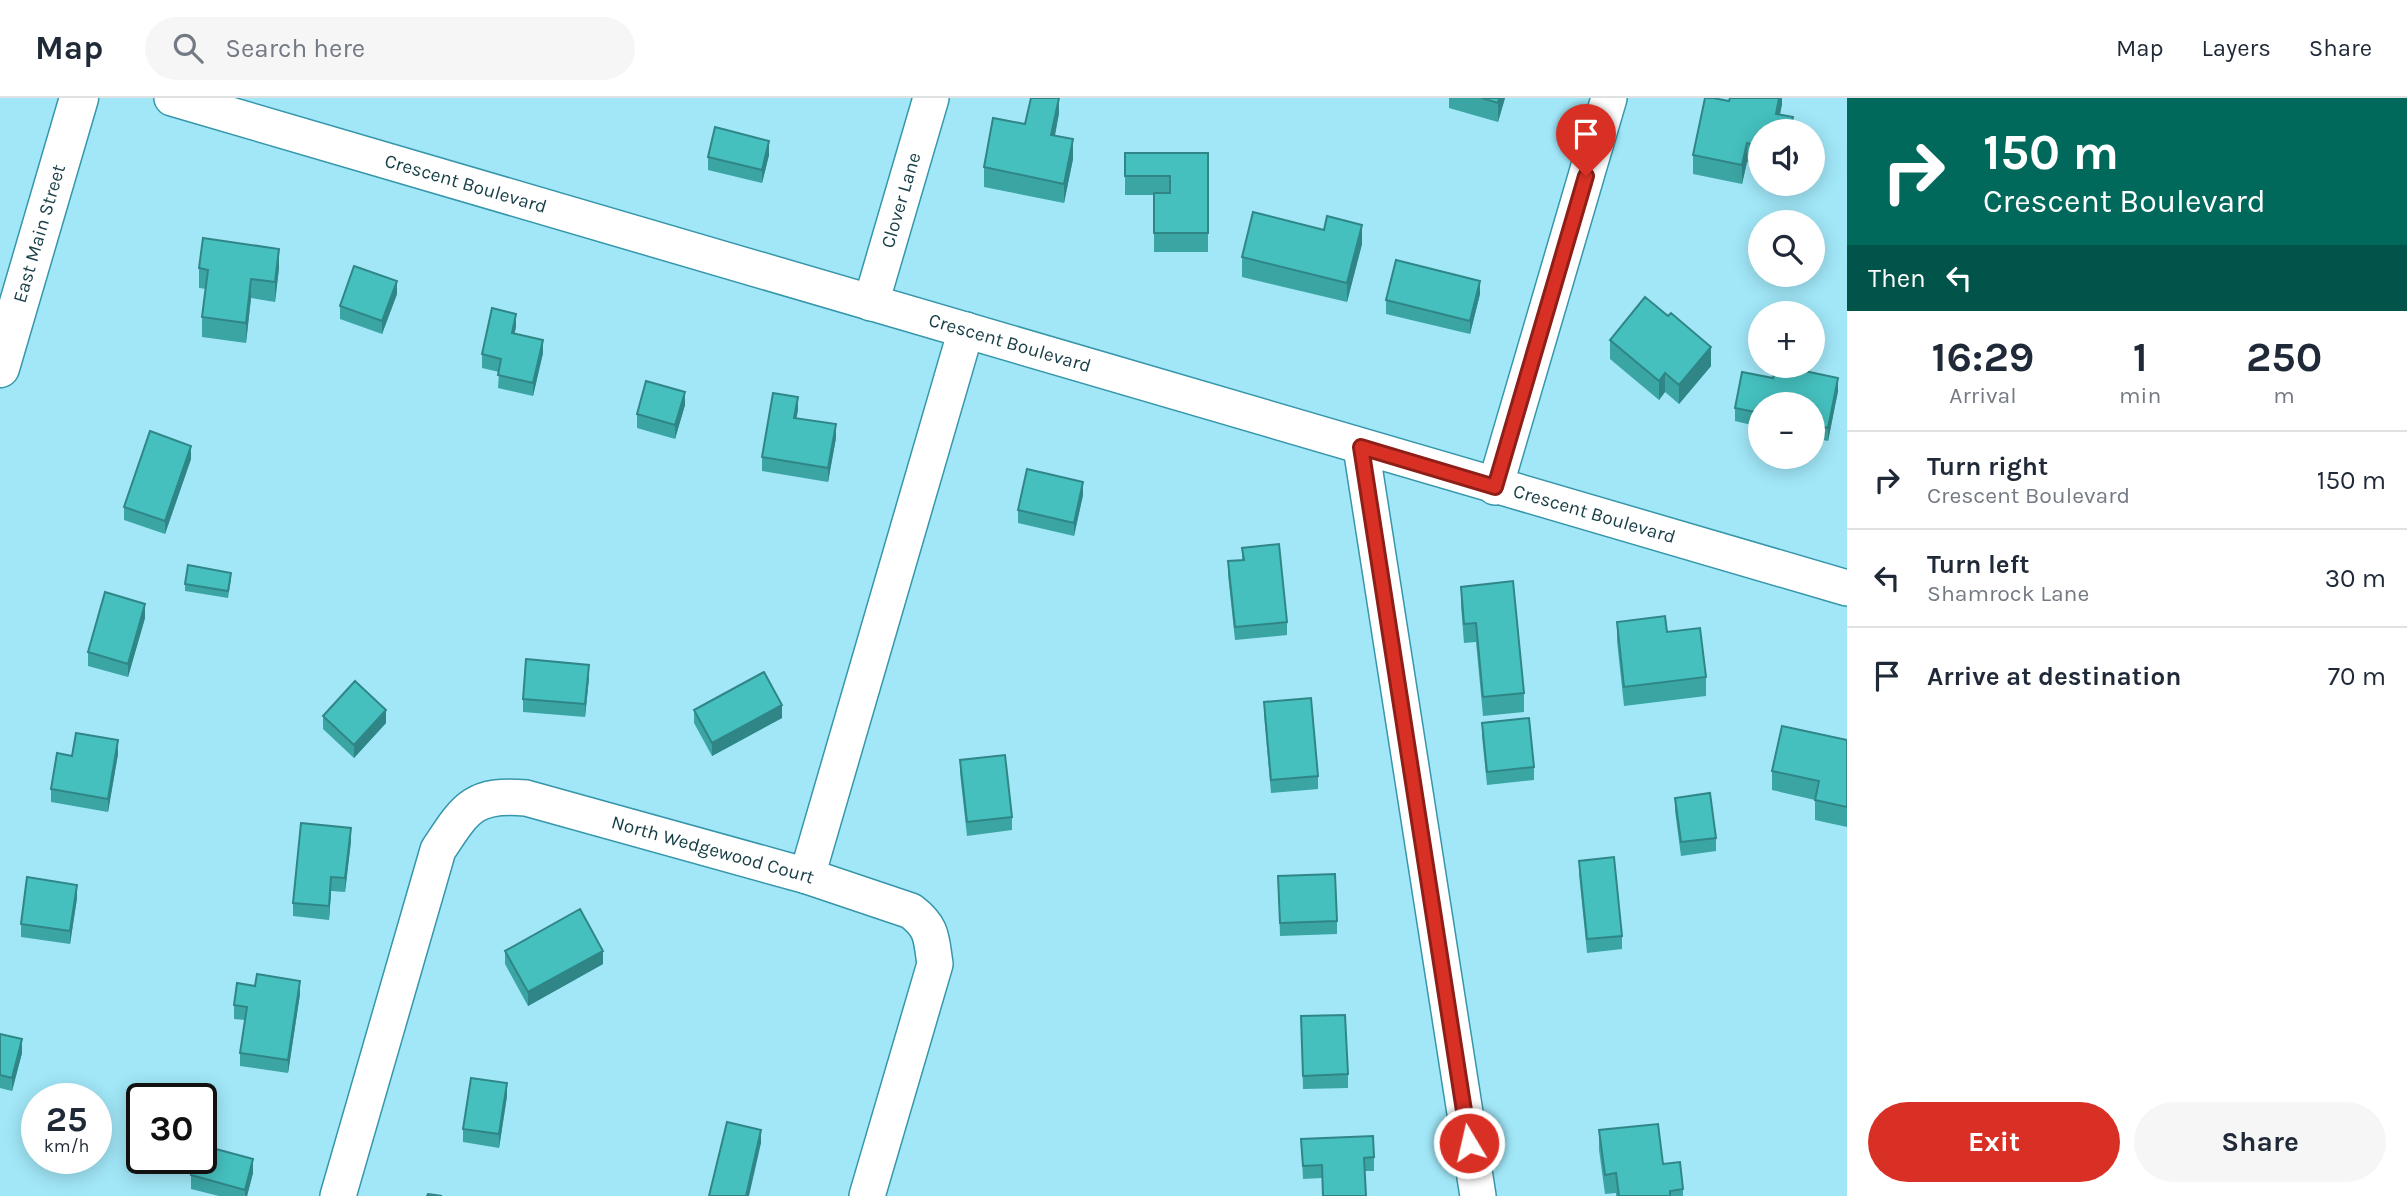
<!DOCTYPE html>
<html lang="en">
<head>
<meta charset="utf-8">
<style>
	:root { --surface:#fff; --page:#f6f6f7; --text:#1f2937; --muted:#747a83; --line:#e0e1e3; --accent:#d93025 }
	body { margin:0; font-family:Karla,sans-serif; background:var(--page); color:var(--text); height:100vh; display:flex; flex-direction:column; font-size:26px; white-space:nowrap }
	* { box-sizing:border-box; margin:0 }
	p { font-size:23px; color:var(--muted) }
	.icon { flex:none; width:38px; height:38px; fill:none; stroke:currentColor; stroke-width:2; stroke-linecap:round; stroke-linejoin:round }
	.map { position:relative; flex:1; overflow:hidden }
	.drawer { display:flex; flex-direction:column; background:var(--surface); width:560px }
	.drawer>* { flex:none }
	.hud { background:#00695c; color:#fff; overflow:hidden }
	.controls { position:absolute; left:1748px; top:21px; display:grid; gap:14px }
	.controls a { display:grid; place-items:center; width:77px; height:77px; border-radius:50%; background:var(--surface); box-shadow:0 4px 18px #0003; font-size:35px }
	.speed { position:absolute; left:21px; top:985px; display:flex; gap:14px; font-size:35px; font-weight:700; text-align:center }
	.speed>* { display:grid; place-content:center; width:91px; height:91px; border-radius:50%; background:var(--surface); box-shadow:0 4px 18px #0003; line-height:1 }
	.speed small { font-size:18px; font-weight:400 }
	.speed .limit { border:4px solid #111; border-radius:10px; background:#fff; color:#111 }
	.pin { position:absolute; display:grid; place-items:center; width:60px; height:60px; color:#fff; margin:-72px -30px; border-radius:50% 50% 50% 0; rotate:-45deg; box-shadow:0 0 7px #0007 }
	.pin .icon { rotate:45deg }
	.me { position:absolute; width:77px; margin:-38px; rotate:351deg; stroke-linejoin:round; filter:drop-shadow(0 0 5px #0008) }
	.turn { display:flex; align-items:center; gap:24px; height:147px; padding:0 21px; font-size:32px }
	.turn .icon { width:91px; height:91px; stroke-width:2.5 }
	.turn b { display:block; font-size:49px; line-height:60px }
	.then { display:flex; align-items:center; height:66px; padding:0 21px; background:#0003; gap:14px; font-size:26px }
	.eta { display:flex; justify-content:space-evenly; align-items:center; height:119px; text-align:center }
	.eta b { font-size:42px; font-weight:700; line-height:49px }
	.action { display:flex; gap:14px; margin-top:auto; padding:14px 21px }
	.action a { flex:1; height:80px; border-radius:42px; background:var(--accent); color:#fff; font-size:28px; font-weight:700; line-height:80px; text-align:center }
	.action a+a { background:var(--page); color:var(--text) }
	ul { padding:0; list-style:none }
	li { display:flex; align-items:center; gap:21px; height:98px; padding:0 21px; border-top:2px solid var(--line) }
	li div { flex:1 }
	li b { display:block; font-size:26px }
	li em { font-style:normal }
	header { display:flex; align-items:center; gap:42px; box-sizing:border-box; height:98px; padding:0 35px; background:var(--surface); border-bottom:2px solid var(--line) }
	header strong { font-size:33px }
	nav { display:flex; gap:38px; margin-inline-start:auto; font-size:24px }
	.search { width:490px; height:63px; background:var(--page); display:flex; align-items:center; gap:18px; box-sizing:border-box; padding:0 24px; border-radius:38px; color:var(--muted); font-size:26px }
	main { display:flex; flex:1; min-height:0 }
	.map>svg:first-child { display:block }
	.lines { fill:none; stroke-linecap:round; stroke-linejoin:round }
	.minor-casing { stroke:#3796aa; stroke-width:38 }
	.major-casing { stroke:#3796aa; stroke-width:41 }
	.minor { stroke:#fff; stroke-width:35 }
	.major { stroke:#fff; stroke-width:38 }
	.wall { fill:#3ba5a4 }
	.shaded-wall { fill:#308686 }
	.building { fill:#45c0bf; stroke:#308686; stroke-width:2 }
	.route-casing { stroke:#8d1f18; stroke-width:18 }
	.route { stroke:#d93025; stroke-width:12 }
	.labels { text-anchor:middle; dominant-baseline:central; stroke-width:7; stroke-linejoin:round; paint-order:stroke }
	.street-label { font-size:19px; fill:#173e46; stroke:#bef2fe }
</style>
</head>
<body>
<header>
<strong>Map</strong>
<div class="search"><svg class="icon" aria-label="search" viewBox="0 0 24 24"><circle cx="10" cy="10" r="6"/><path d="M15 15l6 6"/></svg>Search here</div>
<nav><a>Map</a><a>Layers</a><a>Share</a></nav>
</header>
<main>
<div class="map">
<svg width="1847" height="1098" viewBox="0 0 1847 1098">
	<rect width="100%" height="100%" fill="#a1e7f8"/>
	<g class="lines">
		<g class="minor-casing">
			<g id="minor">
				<path id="s1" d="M172,0L1847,490"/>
				<path id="s2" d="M871,205L931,0"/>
				<path d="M1361,349L1478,1098"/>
				<path d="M1495,389L1609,0"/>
				<path d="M807,778L966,232"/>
				<path id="s3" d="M338,1098L438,752C465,711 473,695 526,700L807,778L911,813C933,830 931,840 935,866L867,1098"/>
			</g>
		</g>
		<g class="major-casing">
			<g id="major">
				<path id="s4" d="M0,270L79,0"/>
			</g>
		</g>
		<use href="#minor" class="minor"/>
		<use href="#major" class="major"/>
	</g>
	<path class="wall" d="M1059,0V15L1055,38L1073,61L1064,105L984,89V69L1025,26Z
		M1449,0H1505L1498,24L1449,10Z
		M1782,0L1780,17L1793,33H1760V67L1747,64L1742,86L1693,76V57L1729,3Z
		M1125,55H1208V154H1154V97H1125Z
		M769,57L762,85L708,72V59Z
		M1324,132L1362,146L1347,204L1242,179V159Z
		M199,170H279L275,204L251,200L246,245L202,239V219L206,191L199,190Z
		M397,196L382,236L340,221V208Z
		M1480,196L1470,236L1386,216V202Z
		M516,229L514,235L543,255L533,298L498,290L499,274L482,270V256Z
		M1610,242L1711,268L1679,306L1665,294L1659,302L1610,261Z
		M1838,293L1828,343L1813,340V306H1760V329L1735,323V310Z
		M685,307L675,341L637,330V316Z
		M798,312L796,320L836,340L828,384L762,373V359Z
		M191,361L165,436L124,422V409Z
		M1083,397L1074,438L1018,425V412Z
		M1242,450L1287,524V537L1235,542L1228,477V463L1242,462Z
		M231,482L228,500L185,493V486Z
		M1461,489L1524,595V614L1483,618L1476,544L1464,545L1461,508Z
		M145,520L128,579L88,568V554Z
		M1617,524L1667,534L1706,579V598L1624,608L1617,543Z
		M589,580L585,619L523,614V601Z
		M1264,604L1318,678V691L1271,695L1264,617Z
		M694,612L782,620L712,658L694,625Z
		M323,618L386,625L354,660L323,631Z
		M1482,625L1534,669V682L1487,687L1482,638Z
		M1847,642V729L1815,722V702L1772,692V673Z
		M118,656L108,714L51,704V691Z
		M960,662L1012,719V732L967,738L960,675Z
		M1675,700L1716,740V753L1681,758L1675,713Z
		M351,743L345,794L331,793L329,822L293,818V805Z
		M1579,763L1622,838V851L1587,855L1579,776Z
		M1278,778L1337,823V836L1280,838Z
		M77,800L70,846L21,839V826Z
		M505,853L603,866L528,908L505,866Z
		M255,888L300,896L288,975L240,968V955L245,922L234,921V907Z
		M1301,918L1348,976V990L1303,991Z
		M0,936L22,955L12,993L0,990Z
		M507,998L499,1050L463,1044V1031Z
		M1599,1032L1663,1066L1683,1091V1098H1616V1095L1605,1096L1599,1052Z
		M1301,1041L1374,1059V1073H1365L1366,1098H1322V1080L1303,1081Z
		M253,1075L247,1098H219L191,1091V1077Z"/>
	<path class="shaded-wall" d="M1059,0V15L1051,56V37Z
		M1499,0H1505L1498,24V5Z
		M1779,0H1782V7L1776,33V16Z
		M1073,41V61L1064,105V86Z
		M769,43V57L762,85V72Z
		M1747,45V64L1742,86V67Z
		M1362,127V146L1347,204V185Z
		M279,151V170L275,204V184Z
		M251,181V200L246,245V225Z
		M397,183V196L382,236V223Z
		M1480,183V196L1470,236V223Z
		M516,216V229L512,248V235Z
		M543,242V255L533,298V285Z
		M1711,249V268L1679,306V287Z
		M1665,275V294L1659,302V283Z
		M1838,280V293L1828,343V330Z
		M685,294V307L675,341V327Z
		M798,299V312L794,333V320Z
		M836,326V340L828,384V370Z
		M191,348V361L165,436V423Z
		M1083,384V397L1074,438V425Z
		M145,506V520L128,579V566Z
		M589,567V580L585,619V606Z
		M782,607V620L712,658V645Z
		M386,612V625L354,660V647Z
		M118,642V656L108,714V701Z
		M351,730V743L345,794V780Z
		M331,779V793L329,822V808Z
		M77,787V800L70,846V833Z
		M603,853V866L528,908V894Z
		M300,883V896L288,975V962Z
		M22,941V955L12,993V980Z
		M507,985V998L499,1050V1036Z
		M761,1032V1045L749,1098H746Z
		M253,1061V1075L247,1098H245V1092Z"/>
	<path class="building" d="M1031,0H1059L1051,37L1073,41L1064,86L984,69L993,20L1025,26Z
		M1482,0H1499L1498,5Z
		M1705,0H1713L1729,3L1730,0H1779L1776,16L1793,19L1790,33H1760V48L1747,45L1742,67L1693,57Z
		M715,29L769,43L762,72L708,59Z
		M1125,55H1208V135H1154V95H1170V78H1125Z
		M1253,114L1324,132L1327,118L1362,127L1347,185L1242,159Z
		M203,140L279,151L275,184L251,181L246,225L202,219L208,172L199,170Z
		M1396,162L1480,183L1470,223L1386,202Z
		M354,168L397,183L382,223L340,208Z
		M1645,199L1668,218L1671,215L1711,249L1679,287L1665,275L1659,283L1610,242Z
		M492,210L516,216L512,235L543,242L533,285L498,277L501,261L482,256Z
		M1776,268H1781L1838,280L1828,330L1813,326V306H1760V315L1735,310L1742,274L1773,280Z
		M646,283L685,294L675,327L637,316Z
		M773,295L798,299L794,320L836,326L828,370L762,359Z
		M150,333L191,348L165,423L124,409Z
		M1027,371L1083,384L1074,425L1018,412Z
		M1279,446L1287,524L1235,529L1228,463L1244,462L1242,450Z
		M188,467L231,475L228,493L185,486Z
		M1513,483L1524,595L1483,599L1476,525L1464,526L1461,489Z
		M105,494L145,506L128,566L88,554Z
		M1665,518L1667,534L1700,530L1706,579L1624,589L1617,524Z
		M526,561L589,567L585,606L523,601Z
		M764,574L782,607L712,645L694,612Z
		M355,583L386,612L354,647L323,618Z
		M1311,600L1318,678L1271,682L1264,604Z
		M1529,620L1534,669L1487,674L1482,625Z
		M1782,628L1847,642V709L1815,702L1819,683L1772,673Z
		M76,635L118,642L108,701L51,691L57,655L72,658Z
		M1005,657L1012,719L967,724L960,662Z
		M1710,695L1716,740L1681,744L1675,700Z
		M301,725L351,730L345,780L331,779L329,808L293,805Z
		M1614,759L1622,838L1587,841L1579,763Z
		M1335,776L1337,823L1280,825L1278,778Z
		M27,779L77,787L70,833L21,826Z
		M580,811L603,853L528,894L505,853Z
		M257,876L300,883L288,962L240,955L247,909L234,907L237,885L255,888Z
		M1345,917L1348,976L1303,978L1301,918Z
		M0,936L22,941L12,980L0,977Z
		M471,980L507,985L499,1036L463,1031Z
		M727,1024L761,1032L746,1098H709Z
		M1658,1026L1663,1066L1680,1064L1683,1091L1670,1093V1098H1619L1616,1075L1605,1077L1599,1032Z
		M1373,1038L1374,1059L1364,1060L1366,1098H1323L1322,1067L1303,1068L1301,1041Z
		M201,1047L253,1061L245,1092L191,1077L196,1060H201Z
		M428,1096L442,1098H427Z"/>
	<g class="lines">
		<g class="route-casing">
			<path id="route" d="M1469,1045L1361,349L1495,389L1586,78"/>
		</g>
		<use href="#route" class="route"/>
	</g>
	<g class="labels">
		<g class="street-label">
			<text stroke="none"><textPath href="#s1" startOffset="306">Crescent Boulevard</textPath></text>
			<text stroke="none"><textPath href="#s2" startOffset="107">Clover Lane</textPath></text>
			<text stroke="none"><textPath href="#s4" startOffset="140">East Main Street</textPath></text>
			<text stroke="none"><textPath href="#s1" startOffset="873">Crescent Boulevard</textPath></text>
			<text stroke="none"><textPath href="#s1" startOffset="1482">Crescent Boulevard</textPath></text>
			<text stroke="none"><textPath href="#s3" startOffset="665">North Wedgewood Court</textPath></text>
		</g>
	</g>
</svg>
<div class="controls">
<a><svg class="icon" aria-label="sound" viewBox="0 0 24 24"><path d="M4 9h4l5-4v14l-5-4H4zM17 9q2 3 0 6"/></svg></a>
<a><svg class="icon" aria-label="search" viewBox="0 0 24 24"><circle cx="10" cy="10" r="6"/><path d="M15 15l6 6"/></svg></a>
<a>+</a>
<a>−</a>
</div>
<div class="speed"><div>25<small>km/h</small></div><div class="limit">30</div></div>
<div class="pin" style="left:1586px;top:78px;background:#d93025"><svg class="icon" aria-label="arrive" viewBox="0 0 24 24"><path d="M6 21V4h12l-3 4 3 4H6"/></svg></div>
<svg class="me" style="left:1469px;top:1045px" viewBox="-20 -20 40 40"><circle r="17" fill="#d93025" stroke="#fff" stroke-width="3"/><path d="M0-11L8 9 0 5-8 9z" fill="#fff"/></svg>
</div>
<section class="drawer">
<div class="hud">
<div class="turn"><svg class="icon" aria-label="right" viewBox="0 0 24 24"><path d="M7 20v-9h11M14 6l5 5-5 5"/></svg><div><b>150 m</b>Crescent Boulevard</div></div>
<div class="then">Then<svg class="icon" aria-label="left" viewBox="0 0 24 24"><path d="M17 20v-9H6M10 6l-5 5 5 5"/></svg></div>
</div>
<div class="eta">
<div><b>16:29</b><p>Arrival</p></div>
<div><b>1</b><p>min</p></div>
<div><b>250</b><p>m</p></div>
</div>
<ul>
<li><svg class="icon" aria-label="right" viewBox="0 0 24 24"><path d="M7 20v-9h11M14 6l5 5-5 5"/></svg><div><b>Turn right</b><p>Crescent Boulevard</p></div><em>150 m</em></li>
<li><svg class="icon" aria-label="left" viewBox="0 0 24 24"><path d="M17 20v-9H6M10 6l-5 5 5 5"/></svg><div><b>Turn left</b><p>Shamrock Lane</p></div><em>30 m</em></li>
<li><svg class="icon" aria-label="arrive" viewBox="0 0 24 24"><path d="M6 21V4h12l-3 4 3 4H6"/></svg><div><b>Arrive at destination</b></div><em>70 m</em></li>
</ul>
<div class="action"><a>Exit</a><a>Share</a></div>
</section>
</main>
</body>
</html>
